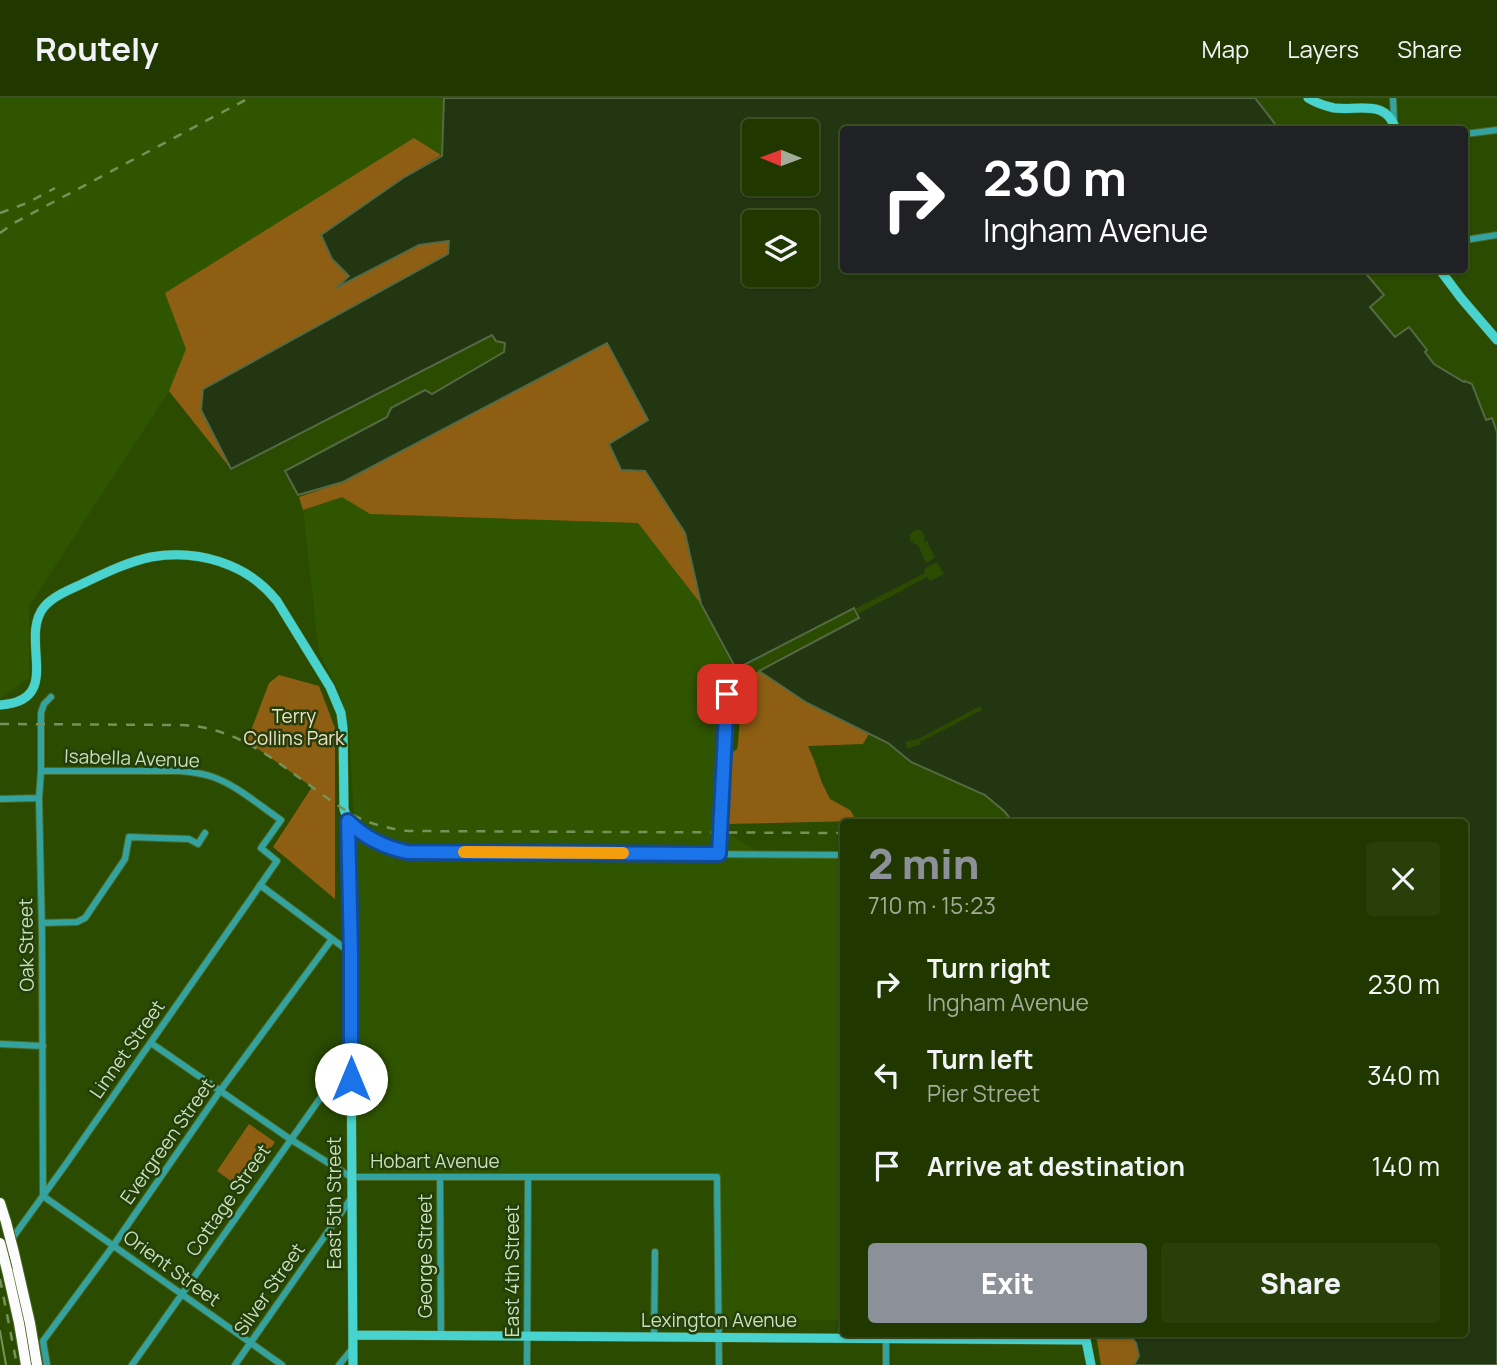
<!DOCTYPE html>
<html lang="en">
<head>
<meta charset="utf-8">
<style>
	:root { --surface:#203800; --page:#283f0a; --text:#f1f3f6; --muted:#a2ac99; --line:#3d5222; --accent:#8c9099 }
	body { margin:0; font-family:Manrope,sans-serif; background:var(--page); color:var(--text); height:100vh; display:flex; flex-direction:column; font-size:26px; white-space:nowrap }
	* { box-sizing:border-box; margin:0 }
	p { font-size:23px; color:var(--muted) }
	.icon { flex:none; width:38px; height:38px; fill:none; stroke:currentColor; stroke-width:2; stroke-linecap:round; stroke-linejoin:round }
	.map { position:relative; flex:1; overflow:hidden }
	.details { position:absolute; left:840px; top:721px; width:628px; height:518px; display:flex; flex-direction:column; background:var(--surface); border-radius:7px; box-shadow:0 2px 5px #0004,0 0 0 2px var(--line) }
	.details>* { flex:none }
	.hud { position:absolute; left:840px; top:28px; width:628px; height:147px; border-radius:7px; box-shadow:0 2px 5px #0004,0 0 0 2px var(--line); background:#202124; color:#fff; overflow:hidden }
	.needle { width:46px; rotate:271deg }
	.tools { position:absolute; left:742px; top:21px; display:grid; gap:14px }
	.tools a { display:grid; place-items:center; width:77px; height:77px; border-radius:7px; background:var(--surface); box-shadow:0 2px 5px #0004,0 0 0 2px var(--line); font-size:35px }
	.pin { position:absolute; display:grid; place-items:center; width:60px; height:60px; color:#fff; margin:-30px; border-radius:14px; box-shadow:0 4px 10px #0006 }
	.me { position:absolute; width:77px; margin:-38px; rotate:0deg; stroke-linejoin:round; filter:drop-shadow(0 0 5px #0008) }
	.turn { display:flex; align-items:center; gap:24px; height:147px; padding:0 28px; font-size:32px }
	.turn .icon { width:91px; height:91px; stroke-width:2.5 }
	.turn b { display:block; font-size:49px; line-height:60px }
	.round { display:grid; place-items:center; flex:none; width:74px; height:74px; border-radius:7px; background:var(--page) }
	.head { display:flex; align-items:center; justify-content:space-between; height:119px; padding:0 28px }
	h1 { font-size:42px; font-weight:800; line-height:52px; color:var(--accent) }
	.cta { display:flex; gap:14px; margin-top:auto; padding:14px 28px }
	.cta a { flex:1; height:80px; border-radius:7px; background:var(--accent); color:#fff; font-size:28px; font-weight:800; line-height:80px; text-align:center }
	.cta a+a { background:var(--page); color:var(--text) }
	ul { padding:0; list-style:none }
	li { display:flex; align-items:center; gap:21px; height:91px; padding:0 28px }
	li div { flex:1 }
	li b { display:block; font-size:26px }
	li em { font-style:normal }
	header { display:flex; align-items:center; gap:42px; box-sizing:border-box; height:98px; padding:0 35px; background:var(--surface); border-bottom:2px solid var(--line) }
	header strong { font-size:33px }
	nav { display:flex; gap:38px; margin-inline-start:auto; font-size:24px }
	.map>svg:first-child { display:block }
	.built { fill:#305500 }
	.green { fill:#8e5f12 }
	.water { fill:#233612; stroke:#556945; stroke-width:2; fill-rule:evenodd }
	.pier { fill:#2a4b00 }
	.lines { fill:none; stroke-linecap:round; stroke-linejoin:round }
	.street-casing { stroke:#4a6926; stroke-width:8 }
	.secondary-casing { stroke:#4a6926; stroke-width:10 }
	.highway-casing { stroke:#4a6926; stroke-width:12 }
	.street { stroke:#34a29f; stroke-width:6 }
	.secondary { stroke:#48d3cf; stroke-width:9 }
	.highway { stroke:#fcfcfc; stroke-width:10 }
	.tram { stroke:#76925a; stroke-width:2 }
	.rail { stroke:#76925a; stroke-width:2.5; stroke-dasharray:9 9; stroke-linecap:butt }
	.highway-bridge-casing { stroke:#4a6926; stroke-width:12; stroke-linecap:butt }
	.highway-bridge { stroke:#fcfcfc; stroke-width:10 }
	.route-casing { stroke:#114b97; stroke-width:18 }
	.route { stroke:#1a73e8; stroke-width:12 }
	.slow { stroke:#f59e0b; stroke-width:12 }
	.labels { text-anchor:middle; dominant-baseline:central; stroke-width:5; stroke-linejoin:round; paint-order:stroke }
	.park-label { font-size:19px; fill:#f1dec7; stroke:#243e0a }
	.street-label { font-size:19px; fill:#cadfbc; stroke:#243e0a }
</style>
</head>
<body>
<header>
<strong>Routely</strong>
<nav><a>Map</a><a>Layers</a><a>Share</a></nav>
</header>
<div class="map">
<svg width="1497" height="1267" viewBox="0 0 1497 1267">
	<rect width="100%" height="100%" fill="#2a4b00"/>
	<path class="built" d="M0,0H444L442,58L414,40L186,251L169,293L29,508V580L0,601Z
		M342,398L370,416L638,425L697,500L740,583L722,597L713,725L757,754H843V1222H719L718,1079L351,1077L355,838L354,719L349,630L339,593L319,555L303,412Z"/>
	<path class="green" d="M414,40L441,57L403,80L321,137L332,161L349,178L339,188L419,147L449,143L448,156L203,291L201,312L231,371L169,293L186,251L165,195Z
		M607,245L648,322L609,346L645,373L685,435L701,506L638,425L370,416L342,399L303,412L299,399L343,384Z
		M759,573L807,605L869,636L863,646L808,648L814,662L822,685L830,701L850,712L857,723L726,726L729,657L737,651L738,646L742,590L740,583Z
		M279,577L319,588L335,630V801L273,749L312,689L247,643L269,585Z
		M249,1026L275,1044L242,1091L217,1073Z
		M1096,1236H1129L1136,1245L1139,1258L1134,1267H1101Z"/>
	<path class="water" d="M444,0H1255L1279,31L844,32V172H1363L1384,197L1370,209L1395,239L1409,229L1427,252L1425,254L1434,266L1464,284L1465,283L1472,286L1486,322L1492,320L1497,334V1267H1134L1139,1258L1136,1245L1129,1236H1465V724H1013L1004,713L985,697L911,664L888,645L807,605L759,573L859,520L854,510L736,571L701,506L685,435L645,373L621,372L609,346L648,322L607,245L343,384L298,397L285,373L387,319L391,310L425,292L432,296L504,254L505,245L496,243L492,237L231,371L201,312L203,291L448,156L449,143L419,147L336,190L349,178L332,161L321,137L403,80L442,58ZM754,33H807V86H754ZM754,124H807V177H754Z"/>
	<path class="pier" d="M917,431L923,434L925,439L923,444L927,443L935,460L926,465L918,447L914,446L910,442V436Z
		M937,464L944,476L930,483L927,479L858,516L855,511L925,475L924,471Z
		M980,608L982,612L922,643L920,641L921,646L907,651L905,644L920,640Z"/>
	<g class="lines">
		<g class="street-casing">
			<path id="street" d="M1393,0L1394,24
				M1465,36L1497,32
				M1465,142L1497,137
				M51,599L44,606L41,615V673L39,700L42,837L43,1098L282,1267
				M0,701L39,700
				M348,723C365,740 383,749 407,754L844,757
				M719,756L727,596
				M260,787L351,855
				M42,825L77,824L85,820L125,761L129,739L189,741L198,746L205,735
				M151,945L290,1041L351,1079H717L719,1267
				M0,946L43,948
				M440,1079L441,1237
				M11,1142L66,1066L277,763L261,750L281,722C260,708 238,688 213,679C202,675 191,674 180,673H41
				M654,1240L655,1154
				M47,1267L43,1243L113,1148L220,993L332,841
				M132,1267L350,958
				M235,1267L352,1099
				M339,1267L353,1250
				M527,1267L528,1079
				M886,1267V1236"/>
		</g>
		<g class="secondary-casing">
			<path id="secondary" d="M1308,0C1316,5 1325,8 1334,10C1359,13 1386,0 1396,32
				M1440,172L1461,200L1497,242
				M0,607C65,603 18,541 44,509C54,497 72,491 86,484C107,474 128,464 151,459C197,451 247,465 277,503L330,589L341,615L343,630L344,711L348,723L350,765L353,1267
				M353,1237L1086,1242L1091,1267"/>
		</g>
		<g class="highway-casing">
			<path id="highway" d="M0,1105L6,1124
				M14,1155L30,1225L37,1267
				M7,1172L19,1225L26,1267"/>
		</g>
		<use href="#street" class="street"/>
		<use href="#secondary" class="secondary"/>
		<use href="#highway" class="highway"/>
		<path class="tram" d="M0,1233L6,1267"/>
		<path class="rail" d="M0,115L27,105L55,90
			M0,135L14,125L249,0
			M0,626L181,627C238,629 275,663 319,694C334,705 349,716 366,723C379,728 393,731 408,733L844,735
			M0,1181L17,1267"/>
		<g class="highway-bridge-casing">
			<path id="highway-bridge" d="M6,1124L14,1155
				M0,1145L7,1172"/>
		</g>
		<use href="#highway-bridge" class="highway-bridge"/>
	</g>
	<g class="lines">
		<g class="route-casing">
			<path id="route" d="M351,981V855L348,723C365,740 383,749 407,754L719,756L727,596"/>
		</g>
		<use href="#route" class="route"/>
		<path class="slow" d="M464,754L623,755"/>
	</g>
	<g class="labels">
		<g class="park-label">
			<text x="294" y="618">Terry<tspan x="294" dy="22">Collins Park</tspan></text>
		</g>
		<g class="street-label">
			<text transform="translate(132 660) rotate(2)">Isabella Avenue</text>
			<text transform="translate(26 847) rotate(-91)">Oak Street</text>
			<text transform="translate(127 951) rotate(-55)">Linnet Street</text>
			<text transform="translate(167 1043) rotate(-55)">Evergreen Street</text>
			<text x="435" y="1063">Hobart Avenue</text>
			<text transform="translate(228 1102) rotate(-55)">Cottage Street</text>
			<text transform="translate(334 1105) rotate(-90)">East 5th Street</text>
			<text transform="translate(425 1158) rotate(-90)">George Street</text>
			<text transform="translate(172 1170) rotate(36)">Orient Street</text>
			<text transform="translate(512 1173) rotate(-90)">East 4th Street</text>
			<text transform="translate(269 1191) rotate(-55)">Silver Street</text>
			<text x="719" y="1222">Lexington Avenue</text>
		</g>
	</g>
</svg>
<div class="tools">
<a><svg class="needle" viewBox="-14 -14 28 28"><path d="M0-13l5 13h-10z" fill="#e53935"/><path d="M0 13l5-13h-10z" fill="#a2ac99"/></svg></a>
<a><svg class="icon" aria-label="layers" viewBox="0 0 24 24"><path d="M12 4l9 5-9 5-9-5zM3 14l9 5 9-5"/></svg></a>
</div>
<div class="pin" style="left:727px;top:596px;background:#d93025"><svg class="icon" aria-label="arrive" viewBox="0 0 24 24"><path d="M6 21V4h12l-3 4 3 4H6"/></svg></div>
<svg class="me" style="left:351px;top:981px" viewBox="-20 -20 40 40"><circle r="19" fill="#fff"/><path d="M0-13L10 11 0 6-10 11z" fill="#1a73e8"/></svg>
<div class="hud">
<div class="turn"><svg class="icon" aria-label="right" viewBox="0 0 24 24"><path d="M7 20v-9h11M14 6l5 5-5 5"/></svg><div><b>230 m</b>Ingham Avenue</div></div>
</div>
<section class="details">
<div class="head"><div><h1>2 min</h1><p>710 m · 15:23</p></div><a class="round"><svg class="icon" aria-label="close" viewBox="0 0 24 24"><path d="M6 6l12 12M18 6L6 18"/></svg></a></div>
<ul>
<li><svg class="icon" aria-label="right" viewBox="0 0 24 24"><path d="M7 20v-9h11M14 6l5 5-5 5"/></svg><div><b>Turn right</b><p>Ingham Avenue</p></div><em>230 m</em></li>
<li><svg class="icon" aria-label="left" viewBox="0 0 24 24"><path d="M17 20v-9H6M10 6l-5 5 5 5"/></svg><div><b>Turn left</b><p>Pier Street</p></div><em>340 m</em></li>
<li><svg class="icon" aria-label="arrive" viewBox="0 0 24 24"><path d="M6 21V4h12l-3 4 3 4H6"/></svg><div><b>Arrive at destination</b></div><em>140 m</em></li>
</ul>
<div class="cta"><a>Exit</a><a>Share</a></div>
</section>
</div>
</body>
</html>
